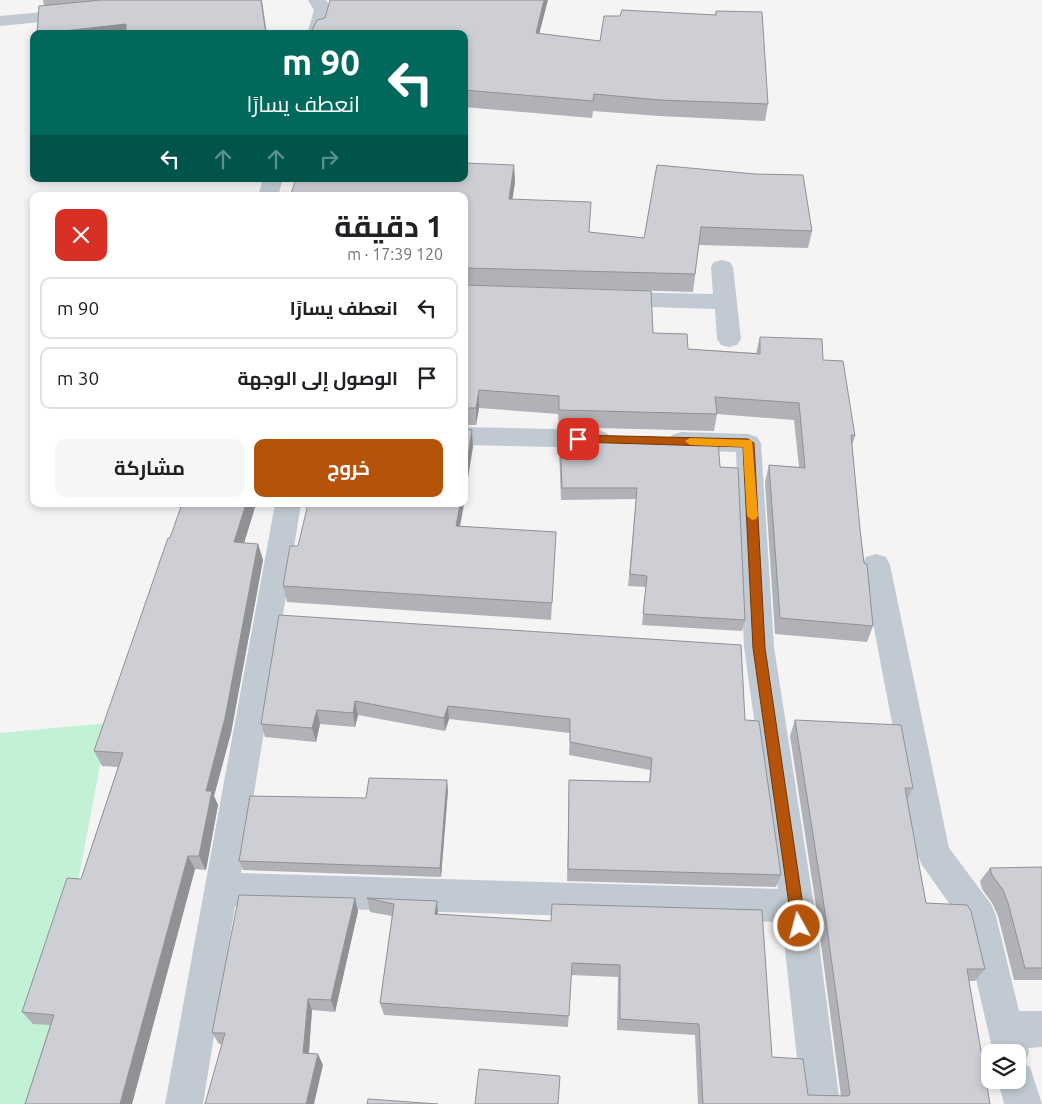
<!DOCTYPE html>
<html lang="ar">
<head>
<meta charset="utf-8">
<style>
	:root { --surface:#fff; --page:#f6f6f6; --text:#202124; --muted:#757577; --line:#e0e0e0; --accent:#b45309 }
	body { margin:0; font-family:Ubuntu,Cairo,sans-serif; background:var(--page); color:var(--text); direction:rtl; height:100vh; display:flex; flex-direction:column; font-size:19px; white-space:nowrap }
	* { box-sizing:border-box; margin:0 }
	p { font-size:16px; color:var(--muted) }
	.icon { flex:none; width:28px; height:28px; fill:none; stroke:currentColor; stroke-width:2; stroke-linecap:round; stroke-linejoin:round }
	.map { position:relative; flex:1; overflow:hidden; direction:ltr }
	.sheet { position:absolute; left:30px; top:192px; width:438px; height:315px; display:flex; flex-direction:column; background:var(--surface); border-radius:10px; box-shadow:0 2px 8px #0003; direction:rtl }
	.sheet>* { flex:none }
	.guide { position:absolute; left:30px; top:30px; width:438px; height:152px; border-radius:10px; box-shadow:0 2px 8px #0003; direction:rtl; background:#00695c; color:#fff; overflow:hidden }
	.tools { position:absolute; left:981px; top:1044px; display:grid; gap:10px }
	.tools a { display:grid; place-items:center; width:45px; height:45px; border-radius:10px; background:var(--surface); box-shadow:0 2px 8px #0003; font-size:25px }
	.pin { position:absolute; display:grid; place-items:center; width:42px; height:42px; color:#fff; margin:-21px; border-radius:10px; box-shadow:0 2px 8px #0006 }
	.me { position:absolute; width:55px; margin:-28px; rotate:353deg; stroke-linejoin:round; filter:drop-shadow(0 0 4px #0008) }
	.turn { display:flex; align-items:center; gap:18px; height:105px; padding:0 25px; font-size:22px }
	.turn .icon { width:65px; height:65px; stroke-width:2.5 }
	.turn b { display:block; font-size:35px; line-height:42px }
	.lanes { display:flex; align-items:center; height:48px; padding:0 25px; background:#0003; justify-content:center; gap:25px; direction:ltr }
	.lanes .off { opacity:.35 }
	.round { display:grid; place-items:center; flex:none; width:52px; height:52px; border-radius:10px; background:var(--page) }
	.overview { display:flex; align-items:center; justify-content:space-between; height:85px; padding:0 25px }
	h1 { font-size:30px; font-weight:700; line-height:38px }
	.action { display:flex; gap:10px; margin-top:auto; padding:10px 25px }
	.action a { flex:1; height:58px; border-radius:10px; background:var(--accent); color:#fff; font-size:20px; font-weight:700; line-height:58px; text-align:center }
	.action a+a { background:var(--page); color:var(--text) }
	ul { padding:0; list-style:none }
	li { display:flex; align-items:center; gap:15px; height:62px; margin:0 10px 8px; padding:0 15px; border:2px solid var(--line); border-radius:10px }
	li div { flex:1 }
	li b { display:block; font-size:19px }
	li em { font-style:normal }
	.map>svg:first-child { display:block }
	.green { fill:#c3f1d5 }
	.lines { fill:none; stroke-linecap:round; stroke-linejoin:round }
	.minor { fill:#c1cad2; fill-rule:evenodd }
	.wall { fill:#b0b2b7 }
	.shaded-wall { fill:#909195 }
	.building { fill:#cdcfd5; stroke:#909195 }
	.route { fill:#b45309; stroke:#753606 }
	.slow { fill:#f59e0b }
</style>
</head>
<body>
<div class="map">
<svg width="1042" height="1104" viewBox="0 0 1042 1104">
	<rect width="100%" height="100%" fill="#f5f3f3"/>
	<path class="green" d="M108,723L36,1104H0V733Z"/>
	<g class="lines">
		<path class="minor" d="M308,0H326L332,10L325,34H307L314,10Z
			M76,9L82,10L85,14L82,18L0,26V16Z
			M263,179H283L278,196H258Z
			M722,260L730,262L733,267L741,339L737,345L729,347L721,345L717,339L715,309L615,306L607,304L604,299L607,294L615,292L713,294L711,267L714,262Z
			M464,427L598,430L607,433L611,439L607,445L598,448L464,445Z
			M681,432L748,434L757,437L761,443L774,647L814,906L840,1104H802L782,922L235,906L203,1104H165L275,504H301L241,873L778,889L744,647L736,452L681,450L672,447L668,441L672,435Z
			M876,554L886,557L890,565L949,848L991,904L996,916L1019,1011H1042V1047L1028,1048L1029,1052L1024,1064L1030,1067L1042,1104H1004L998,1080H1018V1052H993L963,923L922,865L917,854L862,565L866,557Z"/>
	</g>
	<path class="wall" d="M43,0H262L267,34H37L44,5Z
		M716,11L768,104L765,121L659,116L593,111L592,118L464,107V34L325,18L539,34L600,41L620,16L715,15Z
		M514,165L515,182L512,199L589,232L644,238L657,165L812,231L808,248L699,245L693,292L464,285V196L291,194Z
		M464,285L653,333L688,349L756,353L760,337L823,360L855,436L852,446L860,529L864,563L873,626L867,642L775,634L765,482L769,465L799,467L794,420L717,414L714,431L559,427L558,414L479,408L476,425H464Z
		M560,437L720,467L745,620L742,631L642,625L646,587L628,586L636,499L561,500L559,449Z
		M256,504L244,543L258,544L263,560L231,733L214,796L218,805L206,870L195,869L132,1104H25L50,1025L33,1024L22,1012L81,879L118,767L102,766L94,751L170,538Z
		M460,527L556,532L551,620L287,602L283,586L298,546Z
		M279,615L745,720L781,875L776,887L567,881L569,780L649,782L650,770L569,755L570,733L449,719L445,731L358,715L355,727L320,724L316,742L265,737L261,724Z
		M795,720L913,788L907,800L926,903L985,969L975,981H969L990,1104H698L695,1035L617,1030L618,977L571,975L568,1027L384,1015L380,1003L392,916L370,912L367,898L437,901L438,914L551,921L772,1057L808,1095L841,1096L816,906L790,736Z
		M448,790L441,877L243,870L239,861L366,798Z
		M1042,867V980H1014L998,916L992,903L982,889L980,881L990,868Z
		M355,898L358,911L335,1012L312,1010L309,1053L323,1065L219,1044L212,1033Z"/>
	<path class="shaded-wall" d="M544,0H548L535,50L536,33Z
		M126,24L129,34H37Z
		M514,165L515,182L510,216L509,199Z
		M479,390V408L476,425V408Z
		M472,430L473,447L464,503V480Z
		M246,504H256L239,559L234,542Z
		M460,504H464L457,543L456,526Z
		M258,544L263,560L231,733L214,796L218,805L206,870L199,856L206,791Z
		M355,701L358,715L355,727L353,713Z
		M448,706L449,719L445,731L444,718Z
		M317,710L320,724L316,742L312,728Z
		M447,780L448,790L441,877L440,868Z
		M188,856L195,869L132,1104H120Z
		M355,898L358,911L335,1012L331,1000Z
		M437,901L438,914L437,927L435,914Z
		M308,999L312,1010L308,1063L303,1053Z
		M318,1054L323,1065L314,1104H306Z"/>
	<path class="building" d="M101,0H261L266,34H126V24L37,34L39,6Z
		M330,0H544L536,33L600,41L604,16H620L622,10L716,15V11L762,12L768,104L660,100L594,94L593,101L464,90V34H310L317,20L325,18Z
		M464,163L514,165L509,199L591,202L589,232L644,238L657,165L755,174L803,175L812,231L701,227L695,274L464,268V196H264L265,193L291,194L296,179H464Z
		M464,285L651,291L653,333L687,334L688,349L760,354V337L822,339L823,360L843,361L855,436L851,435L860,529L864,563L867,564L873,626L780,618L769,465L805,468L799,403L715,397L717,414L559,410V396L479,390L476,408H464Z
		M464,429L472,430L464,480Z
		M560,437L718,441L720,467L738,468L745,620L643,614L647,576L630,574L637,488H562Z
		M182,504H246L234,542L258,544L225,718L206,791H212L199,856H188L120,1104H25L54,1015L22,1012L67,878L81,879L123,753L94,751L168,538H170Z
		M308,504H460L456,526L556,532L552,603L283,586L290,546H298Z
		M279,615L741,645L745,720L759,721L781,875L568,869L569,780L650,782L652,758L570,742V719L448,706L444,718L355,701L353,713L317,710L312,728L261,724Z
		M795,720L901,725L913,788H905L926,903L967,905L971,911L985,969H967L990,1104H703L699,1024L620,1019V965L572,963L569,1016L380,1003L394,904L367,898L437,901L435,914L551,921L552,904L762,910L772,1057L803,1059L808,1095L848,1096L850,1094L822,892Z
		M369,778L447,780L440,868L239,861L250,796L366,798Z
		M1042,867V968H1025L1008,903L1003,890L992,875L990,868Z
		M239,895L355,898L331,1000L308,999L303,1053L318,1054L306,1104H205L225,1033H212Z
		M479,1069L560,1076L558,1104H475Z
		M368,1099L438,1104H367Z"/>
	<path class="route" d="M578,435L748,439L754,443L765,648L806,926L804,930L799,932L794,930L792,926L753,648L743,447L578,442L572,439Z"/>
	<path class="slow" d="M690,438L752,440L758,516L756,519L752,520L747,516L743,447L690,445L685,441Z"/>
</svg>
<div class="tools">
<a><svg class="icon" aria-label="layers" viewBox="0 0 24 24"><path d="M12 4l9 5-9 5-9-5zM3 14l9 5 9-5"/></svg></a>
</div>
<div class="pin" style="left:578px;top:439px;background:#d93025"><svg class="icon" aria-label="arrive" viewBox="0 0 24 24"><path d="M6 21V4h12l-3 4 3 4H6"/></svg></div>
<svg class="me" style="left:799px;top:926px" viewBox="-20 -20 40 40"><circle r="17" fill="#b45309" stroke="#fff" stroke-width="3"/><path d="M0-11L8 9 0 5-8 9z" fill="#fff"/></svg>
<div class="guide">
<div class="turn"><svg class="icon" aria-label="left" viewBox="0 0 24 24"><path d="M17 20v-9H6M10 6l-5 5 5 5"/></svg><div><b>90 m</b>انعطف يسارًا</div></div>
<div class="lanes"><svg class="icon" aria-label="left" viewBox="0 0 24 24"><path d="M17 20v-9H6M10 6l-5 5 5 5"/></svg><svg class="icon off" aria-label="ahead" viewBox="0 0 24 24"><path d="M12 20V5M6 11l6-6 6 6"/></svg><svg class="icon off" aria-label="ahead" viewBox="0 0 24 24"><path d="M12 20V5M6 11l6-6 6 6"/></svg><svg class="icon off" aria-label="right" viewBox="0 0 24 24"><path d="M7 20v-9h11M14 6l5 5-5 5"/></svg></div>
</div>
<section class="sheet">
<div class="overview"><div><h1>1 دقيقة</h1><p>120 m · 17:39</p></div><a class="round" style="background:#d93025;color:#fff"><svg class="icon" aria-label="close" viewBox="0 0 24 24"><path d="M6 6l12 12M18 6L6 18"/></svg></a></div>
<ul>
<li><svg class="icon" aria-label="left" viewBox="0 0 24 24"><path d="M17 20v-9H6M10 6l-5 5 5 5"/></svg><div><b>انعطف يسارًا</b></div><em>90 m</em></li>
<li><svg class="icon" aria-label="arrive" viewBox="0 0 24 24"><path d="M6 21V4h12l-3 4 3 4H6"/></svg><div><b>الوصول إلى الوجهة</b></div><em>30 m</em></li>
</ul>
<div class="action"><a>خروج</a><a>مشاركة</a></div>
</section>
</div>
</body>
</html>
